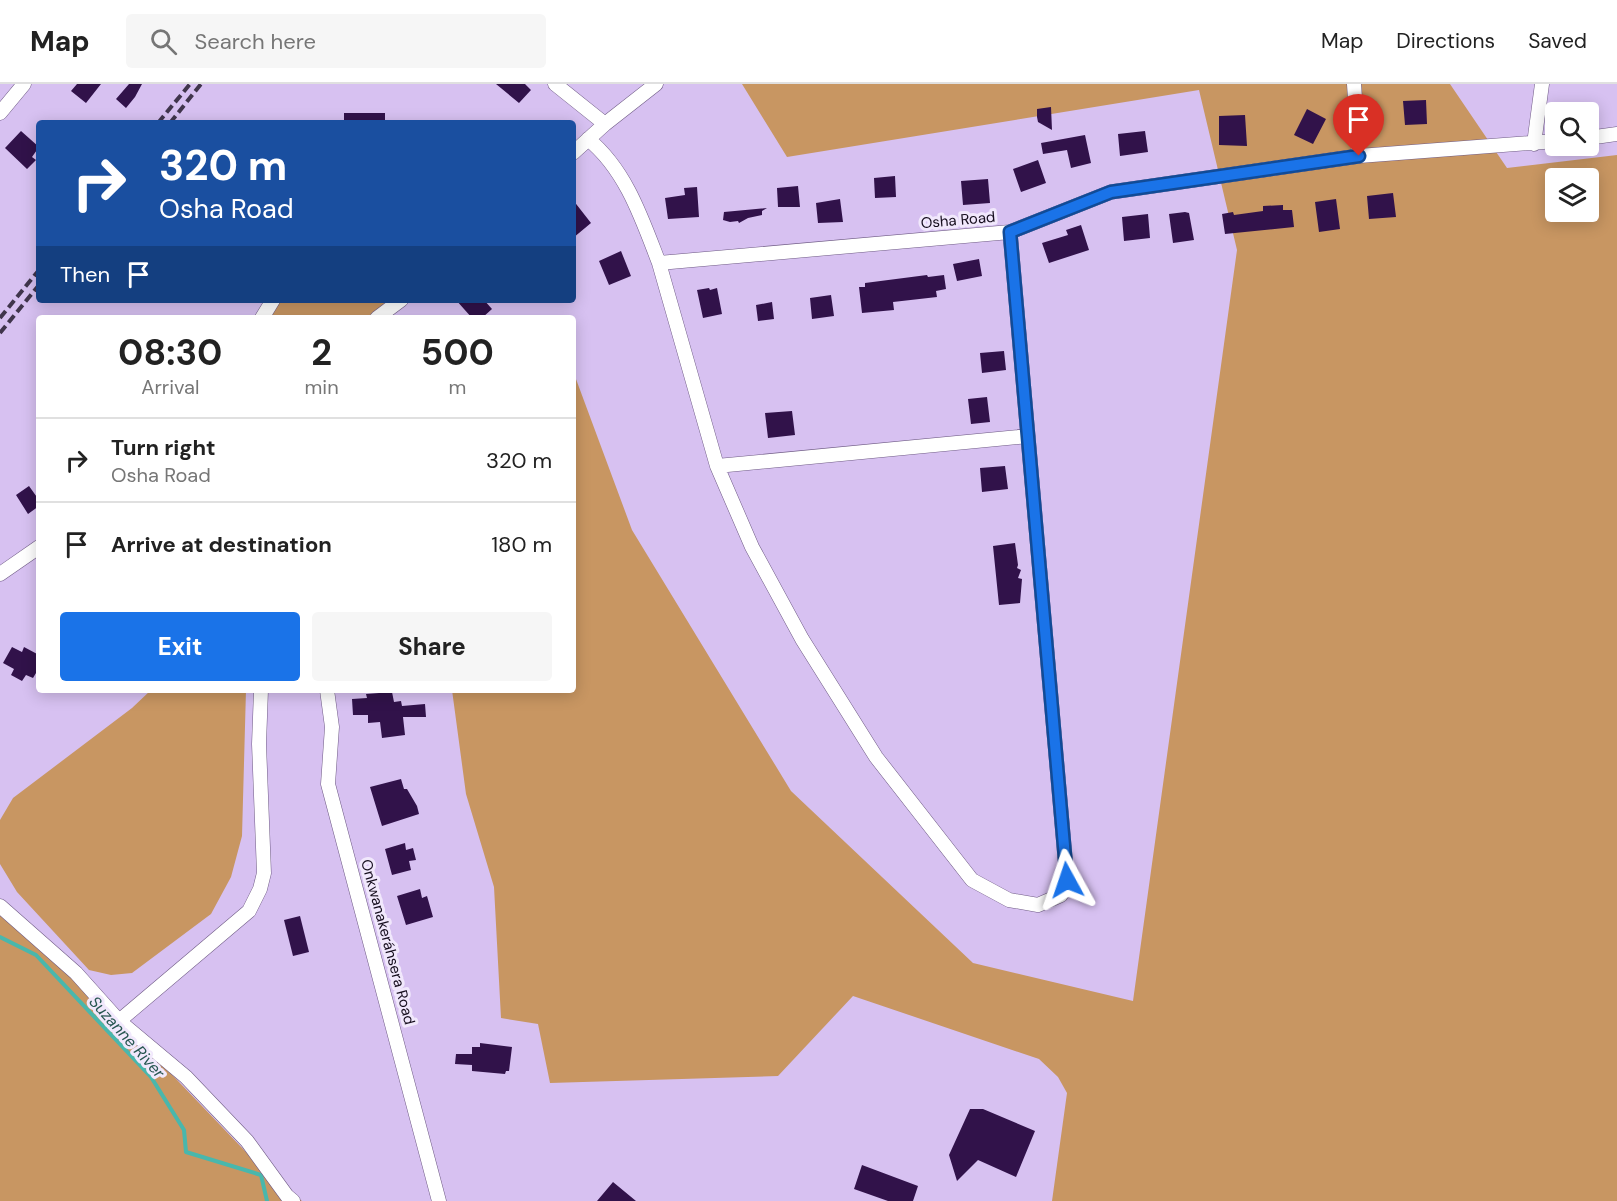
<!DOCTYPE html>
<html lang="en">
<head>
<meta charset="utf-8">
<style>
	:root { --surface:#fff; --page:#f6f6f6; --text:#222; --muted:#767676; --line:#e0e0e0; --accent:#1a73e8 }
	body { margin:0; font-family:"DM Sans",sans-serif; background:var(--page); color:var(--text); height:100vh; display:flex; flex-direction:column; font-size:22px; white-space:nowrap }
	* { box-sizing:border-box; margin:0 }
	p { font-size:20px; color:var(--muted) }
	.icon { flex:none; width:33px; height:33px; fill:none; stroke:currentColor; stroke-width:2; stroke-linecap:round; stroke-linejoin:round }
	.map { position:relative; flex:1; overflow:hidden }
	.side { position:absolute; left:36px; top:231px; width:540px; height:378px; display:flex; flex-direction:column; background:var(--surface); border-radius:6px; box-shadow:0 3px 15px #0003 }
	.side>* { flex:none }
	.hud { position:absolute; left:36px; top:36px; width:540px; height:183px; border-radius:6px; box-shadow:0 3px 15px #0003; background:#1a4fa0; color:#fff; overflow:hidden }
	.controls { position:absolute; left:1545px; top:18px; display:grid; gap:12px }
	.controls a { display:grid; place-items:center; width:54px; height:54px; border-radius:6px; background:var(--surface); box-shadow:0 3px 15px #0003; font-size:30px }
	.pin { position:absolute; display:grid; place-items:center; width:51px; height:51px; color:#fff; margin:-62px -26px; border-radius:50% 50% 50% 0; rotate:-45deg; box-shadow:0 0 6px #0007 }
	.pin .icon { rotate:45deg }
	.me { position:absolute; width:66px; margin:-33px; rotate:355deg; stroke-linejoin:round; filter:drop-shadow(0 0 4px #0008) }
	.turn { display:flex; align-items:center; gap:21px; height:126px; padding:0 24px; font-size:27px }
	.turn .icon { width:78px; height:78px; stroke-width:2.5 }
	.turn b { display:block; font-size:42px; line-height:51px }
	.then { display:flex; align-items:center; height:57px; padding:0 24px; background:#0003; gap:12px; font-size:22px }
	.eta { display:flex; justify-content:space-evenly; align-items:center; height:102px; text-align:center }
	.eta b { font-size:36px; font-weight:700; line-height:42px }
	.primary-button { display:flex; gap:12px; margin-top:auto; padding:12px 24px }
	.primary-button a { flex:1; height:69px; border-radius:6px; background:var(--accent); color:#fff; font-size:24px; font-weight:700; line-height:69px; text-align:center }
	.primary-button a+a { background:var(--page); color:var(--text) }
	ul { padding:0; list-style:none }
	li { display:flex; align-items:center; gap:18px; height:84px; padding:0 24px; border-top:2px solid var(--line) }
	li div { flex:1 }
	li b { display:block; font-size:22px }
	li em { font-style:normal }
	header { display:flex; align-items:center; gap:36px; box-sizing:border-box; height:84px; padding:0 30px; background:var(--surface); border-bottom:2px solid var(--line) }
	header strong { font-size:28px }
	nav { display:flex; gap:33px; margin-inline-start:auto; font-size:21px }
	.search { width:420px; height:54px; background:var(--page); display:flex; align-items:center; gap:15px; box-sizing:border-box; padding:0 21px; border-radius:6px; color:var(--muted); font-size:22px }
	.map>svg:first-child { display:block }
	.green { fill:#c89662; fill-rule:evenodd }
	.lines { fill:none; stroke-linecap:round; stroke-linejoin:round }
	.stream { stroke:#49b7ac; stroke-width:4 }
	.building { fill:#31124a }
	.street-casing { stroke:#6f5b85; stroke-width:15 }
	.street { stroke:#fff; stroke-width:14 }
	.rail { stroke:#40354c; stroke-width:4; stroke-dasharray:9 4.5; stroke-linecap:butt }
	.route-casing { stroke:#114b97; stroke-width:15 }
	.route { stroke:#1a73e8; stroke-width:10 }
	.labels { text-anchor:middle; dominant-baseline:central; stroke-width:6; stroke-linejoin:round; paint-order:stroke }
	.street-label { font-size:15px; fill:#160e1e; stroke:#f1e8fc }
	.water-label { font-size:16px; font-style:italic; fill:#275651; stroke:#f1e8fc }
</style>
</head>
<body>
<header>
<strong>Map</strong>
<div class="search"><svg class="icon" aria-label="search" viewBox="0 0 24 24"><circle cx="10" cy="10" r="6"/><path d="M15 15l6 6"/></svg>Search here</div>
<nav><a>Map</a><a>Directions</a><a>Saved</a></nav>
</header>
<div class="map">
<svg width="1617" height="1117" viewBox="0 0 1617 1117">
	<rect width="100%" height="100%" fill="#d7c1f1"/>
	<path class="green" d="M742,0H1450L1507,84L1617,71V1117H1052L1067,1009L1058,993L1039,975L853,912L778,992L550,999L538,940L501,934L494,803L466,710L452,606H573V287L632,446L791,707L973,879L1133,917L1237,166L1199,6L787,73ZM1556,94H1588V128H1556Z
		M273,216H401L377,234H262Z
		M151,606H246L242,752L231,793L211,830L132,889L111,891L89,886L17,808L0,780V736L13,714L132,624Z
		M0,830L114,930L268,1091L302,1117H0Z"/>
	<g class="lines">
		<path class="stream" d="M0,853L36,871L151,993L184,1046L186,1068L261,1091L267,1117"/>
	</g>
	<path class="building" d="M77,0H101L86,19L71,7Z
		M129,0H142L135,13L126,24L116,15Z
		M496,0H525L531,6L519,19Z
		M1426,16L1427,40L1405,41L1403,17Z
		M1051,23L1052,46L1038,38L1037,33V25Z
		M1307,25L1326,35L1313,60L1294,51Z
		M344,29H385V39H344Z
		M1245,31L1247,62L1219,61V32Z
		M21,47L39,63L32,73L36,76L27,85L5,64Z
		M1145,47L1148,68L1120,72L1118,50Z
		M1085,51L1091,79L1071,84L1067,66L1043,70L1041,59Z
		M1038,76L1046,99L1021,108L1013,85Z
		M895,92L896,113L875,114L874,94Z
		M988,95L990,119L963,121L961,97Z
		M798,102L800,123H778L777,104Z
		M697,103L699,133L668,135L665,114L685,111L684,104Z
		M1393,109L1396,133L1369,135L1367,112Z
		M840,115L843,138L818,139L816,119Z
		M1336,115L1340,145L1319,148L1315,118Z
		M573,116L591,139L573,154Z
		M1283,121V126H1292L1294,143L1225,150L1222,130L1233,128L1234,131L1263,127V122Z
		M767,124L762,127V131L748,134L739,139L738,137L730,138L723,136L724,128Z
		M1185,128L1189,129L1194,156L1173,159L1169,130Z
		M1148,130L1150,154L1124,157L1122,133Z
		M1081,141L1089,166L1049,179L1042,159L1068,151L1066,146Z
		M621,167L631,192L609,201L599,177Z
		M979,175L982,192L957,197L953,180Z
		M927,191L928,193L944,191L946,205L936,207L937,213L893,218L894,226L862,229L859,203H865V199Z
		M709,204L710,206L717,204L722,230L703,234L697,206Z
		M831,211L834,232L812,235L810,214Z
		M456,216H484L492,225L482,234H472Z
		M772,218L774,235L758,237L756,221Z
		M1004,267L1006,286L982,289L980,269Z
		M987,313L990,338L971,340L968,315Z
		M792,327L795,351L768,354L765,329Z
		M1005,382L1008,405L982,408L980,384Z
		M29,402L39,416V422L28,430L16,411Z
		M1015,459L1018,481L1017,484L1021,486L1018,494L1022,495L1020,519L999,521L993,462Z
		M12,563L22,568L24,563L39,571V584L33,594L26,591L22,597L11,591L14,585L3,579Z
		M392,608L394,618L401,617L402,622L425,620L426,633H403L405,651L382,654L380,638L368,639V631H353L352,615L367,614L366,610Z
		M401,695L404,705H407L417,722L419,730L382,742L370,703Z
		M405,759L406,766L413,764L416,776L409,777L411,786L392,791L385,765Z
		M420,805L422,814L427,812L433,833L406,841L397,812Z
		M300,832L309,868L293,872L284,836Z
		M480,959L512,963L509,987H506L505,990L472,987V981L455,980L456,970H472V963H480Z
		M970,1025H983L1035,1047L1016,1093L978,1076L957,1097L949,1071Z
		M862,1081L918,1102L913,1117H888L854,1105Z
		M613,1098L636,1117H597Z"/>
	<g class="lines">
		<g class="street-casing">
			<path id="street" d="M555,0L605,40
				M0,29L24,0
				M1588,54L1617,50
				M588,55C626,86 642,135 659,179L1010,148L1111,108L1359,72L1354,0
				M1534,60L1542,0
				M573,69L605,40L656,0
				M1359,72L1556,57
				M659,179L717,382L752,463L802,555L876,673L972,796L1009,816L1038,821L1061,811L1067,796L1010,148
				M262,234L273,216
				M377,234L401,216
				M717,382L1028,352
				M0,490L39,463
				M327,606L332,643L328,700L439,1117
				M0,822L76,889L119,937L186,993L247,1057L287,1112L293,1117
				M119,937L249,827L260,805L264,789L259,660L261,606"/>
		</g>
		<use href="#street" class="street"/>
		<path class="rail" d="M158,39L190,0
			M170,39L201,0
			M0,234L39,186
			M0,249L39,201"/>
	</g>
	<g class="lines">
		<g class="route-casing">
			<path id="route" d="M1067,796L1010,148L1111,108L1359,72"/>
		</g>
		<use href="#route" class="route"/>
	</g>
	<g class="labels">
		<g class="street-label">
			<text transform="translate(958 136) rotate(-5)">Osha Road</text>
			<text transform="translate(388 858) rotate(75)">Onkwanakeráhsera Road</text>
		</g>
		<g class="water-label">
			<text transform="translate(127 953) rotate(48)">Suzanne River</text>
		</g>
	</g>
</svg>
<div class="controls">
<a><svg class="icon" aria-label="search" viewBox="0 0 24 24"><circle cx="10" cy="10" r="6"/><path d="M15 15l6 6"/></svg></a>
<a><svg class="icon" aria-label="layers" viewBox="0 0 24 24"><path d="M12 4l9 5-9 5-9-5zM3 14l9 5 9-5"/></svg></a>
</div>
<div class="pin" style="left:1359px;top:72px;background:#d93025"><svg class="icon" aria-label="arrive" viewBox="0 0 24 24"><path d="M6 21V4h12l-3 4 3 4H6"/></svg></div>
<svg class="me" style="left:1067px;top:796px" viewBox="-20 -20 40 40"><path d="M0-17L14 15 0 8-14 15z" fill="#1a73e8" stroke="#fff" stroke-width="4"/></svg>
<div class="hud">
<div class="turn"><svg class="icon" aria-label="right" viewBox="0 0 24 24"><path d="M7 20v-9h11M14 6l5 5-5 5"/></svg><div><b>320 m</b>Osha Road</div></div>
<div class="then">Then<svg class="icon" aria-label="arrive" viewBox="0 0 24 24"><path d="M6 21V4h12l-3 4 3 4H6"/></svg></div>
</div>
<section class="side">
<div class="eta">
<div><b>08:30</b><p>Arrival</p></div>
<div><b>2</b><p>min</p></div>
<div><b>500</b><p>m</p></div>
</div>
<ul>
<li><svg class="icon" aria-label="right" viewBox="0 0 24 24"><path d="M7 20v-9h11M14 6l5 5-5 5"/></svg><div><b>Turn right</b><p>Osha Road</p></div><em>320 m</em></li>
<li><svg class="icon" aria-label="arrive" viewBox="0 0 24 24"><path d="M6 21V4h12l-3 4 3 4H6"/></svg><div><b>Arrive at destination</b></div><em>180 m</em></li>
</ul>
<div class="primary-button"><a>Exit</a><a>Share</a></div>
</section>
</div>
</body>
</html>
